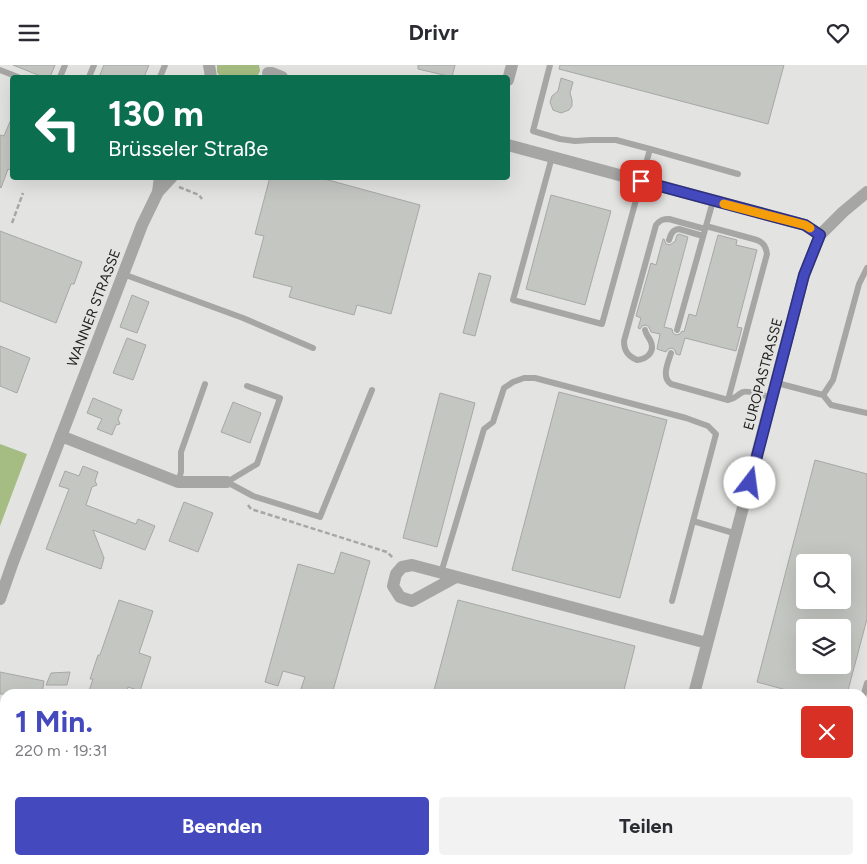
<!DOCTYPE html>
<html lang="de">
<head>
<meta charset="utf-8">
<style>
	:root { --surface:#fff; --page:#f2f2f3; --text:#2b2b33; --muted:#7c7c81; --accent:#4449be }
	body { margin:0; font-family:Figtree,sans-serif; background:var(--page); color:var(--text); height:100vh; display:flex; flex-direction:column; font-size:19px; white-space:nowrap }
	* { box-sizing:border-box; margin:0 }
	p { font-size:16px; color:var(--muted) }
	.icon { flex:none; width:28px; height:28px; fill:none; stroke:currentColor; stroke-width:2; stroke-linecap:round; stroke-linejoin:round }
	.map { position:relative; flex:1; overflow:hidden }
	.details { position:absolute; left:0px; top:624px; width:868px; height:176px; display:flex; flex-direction:column; background:var(--surface); border-radius:15px 15px 0 0; box-shadow:0 5px 20px #0002 }
	.details>* { flex:none }
	.guide { position:absolute; left:10px; top:10px; width:500px; height:105px; border-radius:5px; box-shadow:0 5px 20px #0002; background:#0b6e4f; color:#fff; overflow:hidden }
	.tools { position:absolute; left:796px; top:489px; display:grid; gap:10px }
	.tools a { display:grid; place-items:center; width:55px; height:55px; border-radius:5px; background:var(--surface); box-shadow:0 5px 20px #0002; font-size:25px }
	.pin { position:absolute; display:grid; place-items:center; width:42px; height:42px; color:#fff; margin:-21px; border-radius:10px; box-shadow:0 2px 8px #0006 }
	.me { position:absolute; width:55px; margin:-28px; rotate:15deg; stroke-linejoin:round; filter:drop-shadow(0 0 4px #0008) }
	.turn { display:flex; align-items:center; gap:18px; height:105px; padding:0 15px; font-size:22px }
	.turn .icon { width:65px; height:65px; stroke-width:2.5 }
	.turn b { display:block; font-size:35px; line-height:42px }
	.round { display:grid; place-items:center; flex:none; width:52px; height:52px; border-radius:5px; background:var(--page) }
	.headline { display:flex; align-items:center; justify-content:space-between; height:85px; padding:0 15px }
	h1 { font-size:30px; font-weight:700; line-height:38px; color:var(--accent) }
	.cta { display:flex; gap:10px; margin-top:auto; padding:10px 15px }
	.cta a { flex:1; height:58px; border-radius:5px; background:var(--accent); color:#fff; font-size:20px; font-weight:700; line-height:58px; text-align:center }
	.cta a+a { background:var(--page); color:var(--text) }
	header { display:flex; justify-content:space-between; align-items:center; height:65px; padding:0 15px; background:var(--surface); font-size:22px; font-weight:700 }
	.map>svg:first-child { display:block }
	.green { fill:#a5bc82 }
	.building { fill:#c4c6c2; stroke:#a7a8a5; fill-rule:evenodd }
	.lines { fill:none; stroke-linecap:round; stroke-linejoin:round }
	.path { stroke:#a7a8a5; stroke-width:2.5; stroke-dasharray:5 2.5; stroke-linecap:butt }
	.service { stroke:#a6a7a5; stroke-width:6 }
	.minor { stroke:#a6a7a5; stroke-width:12 }
	.route-casing { stroke:#2c2f7c; stroke-width:12 }
	.route { stroke:#4449be; stroke-width:9 }
	.slow { stroke:#f59e0b; stroke-width:9 }
	.labels { text-anchor:middle; dominant-baseline:central; stroke-width:4; stroke-linejoin:round; paint-order:stroke }
	.street-label { font-size:14px; fill:#212220; stroke:#e3e4e1 }
</style>
</head>
<body>
<header><svg class="icon" aria-label="menu" viewBox="0 0 24 24"><path d="M4 6h16M4 12h16M4 18h16"/></svg>Drivr<svg class="icon" aria-label="heart" viewBox="0 0 24 24"><path d="M12 20l-8-8c-3-5 5-10 8-4 3-6 11-1 8 4z"/></svg></header>
<div class="map">
<svg width="867" height="799" viewBox="0 0 867 799">
	<rect width="100%" height="100%" fill="#e3e4e1"/>
	<path class="green" d="M217,0H259L260,6L257,12H220L217,7Z
		M0,379L27,389L0,461Z
		M863,755L867,756V799H662L664,795H862Z"/>
	<path class="building" d="M13,0H55L50,12H43Z
		M104,0H149L144,12H99Z
		M418,0H455L452,12L418,4Z
		M560,0H784L768,59L559,4Z
		M561,13L573,17L570,28L572,35V41L569,45L561,48L553,45L550,37L552,31L558,26Z
		M12,52V106L8,104L1,123L0,122V70L4,71Z
		M270,112H317L420,140L391,249L357,240L354,250L314,239L289,232L292,222L253,212L264,171L255,169Z
		M551,130L611,146L585,240L526,224Z
		M0,166L82,197L74,219H71L56,258L0,236Z
		M679,169L688,172L664,262L672,264L673,268L676,270L680,269L682,266L684,267L689,249L696,251L718,170L737,175L736,180L757,185L737,262L742,263L736,286L685,273L680,290L676,289L675,285L672,283L668,284L666,287L657,284L660,269L651,267L649,262L646,260L642,261L640,264L638,263L641,253L636,251L651,198L656,200L663,174H664L666,179L670,180L674,177H675L677,170Z
		M479,208L491,211L475,271L463,268Z
		M132,230L149,237L137,268L120,262Z
		M127,273L146,280L133,315L113,308Z
		M0,281L30,293L17,328L0,321Z
		M559,327L667,355L620,533L512,505Z
		M440,328L475,338L437,482L403,473Z
		M93,333L122,345L118,354L120,359L116,360L112,370L97,364L102,354L87,348Z
		M233,337L261,348L250,378L221,367Z
		M815,395L867,409V554L847,629H801L757,617ZM805,498H842V535H805ZM805,562H842V600H805Z
		M83,401L98,407L95,416L97,420L92,422L86,440L136,459L138,454L155,461L145,485L93,465L104,493L101,504L46,484L69,424L59,421L65,406L79,411Z
		M184,437L213,448L198,487L169,476Z
		M341,487L370,496L332,629H319L301,624L305,612L283,606L278,621L265,617L298,499L334,509Z
		M119,535L153,546L139,588L151,592L140,626L128,622L126,629H88L93,614H90L98,590H100Z
		M458,535L635,581L623,629H433Z
		M0,607L44,616L42,629H0Z
		M70,607L67,620H46L51,608Z"/>
	<g class="lines">
		<path class="path" d="M179,122L199,130L202,134
			M12,158L23,128
			M248,440L251,444L387,487L394,494
			M712,795L715,799"/>
		<path class="service" d="M550,0L533,66L560,74L575,76L591,75H616L650,84
			M0,5L18,12
			M60,12L65,0
			M89,12L94,0
			M160,12L165,0
			M552,92L513,235L602,259L650,84L738,109
			M706,161L757,175C764,178 766,182 767,189L728,335
			M669,175C671,169 672,165 679,164L703,171
			M123,209L243,253L313,283
			M645,265C646,270 649,272 651,277C655,288 646,294 637,295C628,291 624,286 624,276L656,160C660,155 663,154 669,154L705,164
			M677,265L713,136
			M671,288C668,298 661,312 671,319L728,335C736,334 736,330 743,327C749,325 765,331 772,333
			M777,318L823,330L831,340L867,348
			M247,321L280,333L257,399L227,417L253,431L320,452L372,325
			M823,330L833,315L859,219L867,203
			M178,417L181,407V387L205,319
			M693,456L737,469
			M441,508L484,364L493,357L504,323L513,317L524,313H535L686,353L708,361L716,369L672,536
			M862,635L867,618
			M862,729L867,731
			M57,799L58,795
			M87,799L96,795"/>
		<path class="minor" d="M209,0L211,12
			M268,8H272L282,12
			M508,15L512,0
			M508,80L805,160L820,170
			M158,127L172,112
			M61,371L178,417H227
			M456,512L412,536L400,532L393,521L396,509L402,502L412,500L707,578
			M0,534L13,497L142,160L158,127L160,112
			M694,629L804,210L820,170L843,147L867,127
			M635,799L639,795"/>
	</g>
	<g class="lines">
		<g class="route-casing">
			<path id="route" d="M641,116L805,160L820,170L804,210L750,418"/>
		</g>
		<use href="#route" class="route"/>
		<path class="slow" d="M724,139L805,160L810,163"/>
	</g>
	<g class="labels">
		<g class="street-label">
			<text transform="translate(94 243) rotate(-69)">WANNER STRASSE</text>
			<text transform="translate(763 309) rotate(-75)">EUROPASTRASSE</text>
		</g>
	</g>
</svg>
<div class="tools">
<a><svg class="icon" aria-label="search" viewBox="0 0 24 24"><circle cx="10" cy="10" r="6"/><path d="M15 15l6 6"/></svg></a>
<a><svg class="icon" aria-label="layers" viewBox="0 0 24 24"><path d="M12 4l9 5-9 5-9-5zM3 14l9 5 9-5"/></svg></a>
</div>
<div class="pin" style="left:641px;top:116px;background:#d93025"><svg class="icon" aria-label="arrive" viewBox="0 0 24 24"><path d="M6 21V4h12l-3 4 3 4H6"/></svg></div>
<svg class="me" style="left:750px;top:418px" viewBox="-20 -20 40 40"><circle r="19" fill="#fff"/><path d="M0-13L10 11 0 6-10 11z" fill="#4449be"/></svg>
<div class="guide">
<div class="turn"><svg class="icon" aria-label="left" viewBox="0 0 24 24"><path d="M17 20v-9H6M10 6l-5 5 5 5"/></svg><div><b>130 m</b>Brüsseler Straße</div></div>
</div>
<section class="details">
<div class="headline"><div><h1>1 Min.</h1><p>220 m · 19:31</p></div><a class="round" style="background:#d93025;color:#fff"><svg class="icon" aria-label="close" viewBox="0 0 24 24"><path d="M6 6l12 12M18 6L6 18"/></svg></a></div>
<div class="cta"><a>Beenden</a><a>Teilen</a></div>
</section>
</div>
</body>
</html>
